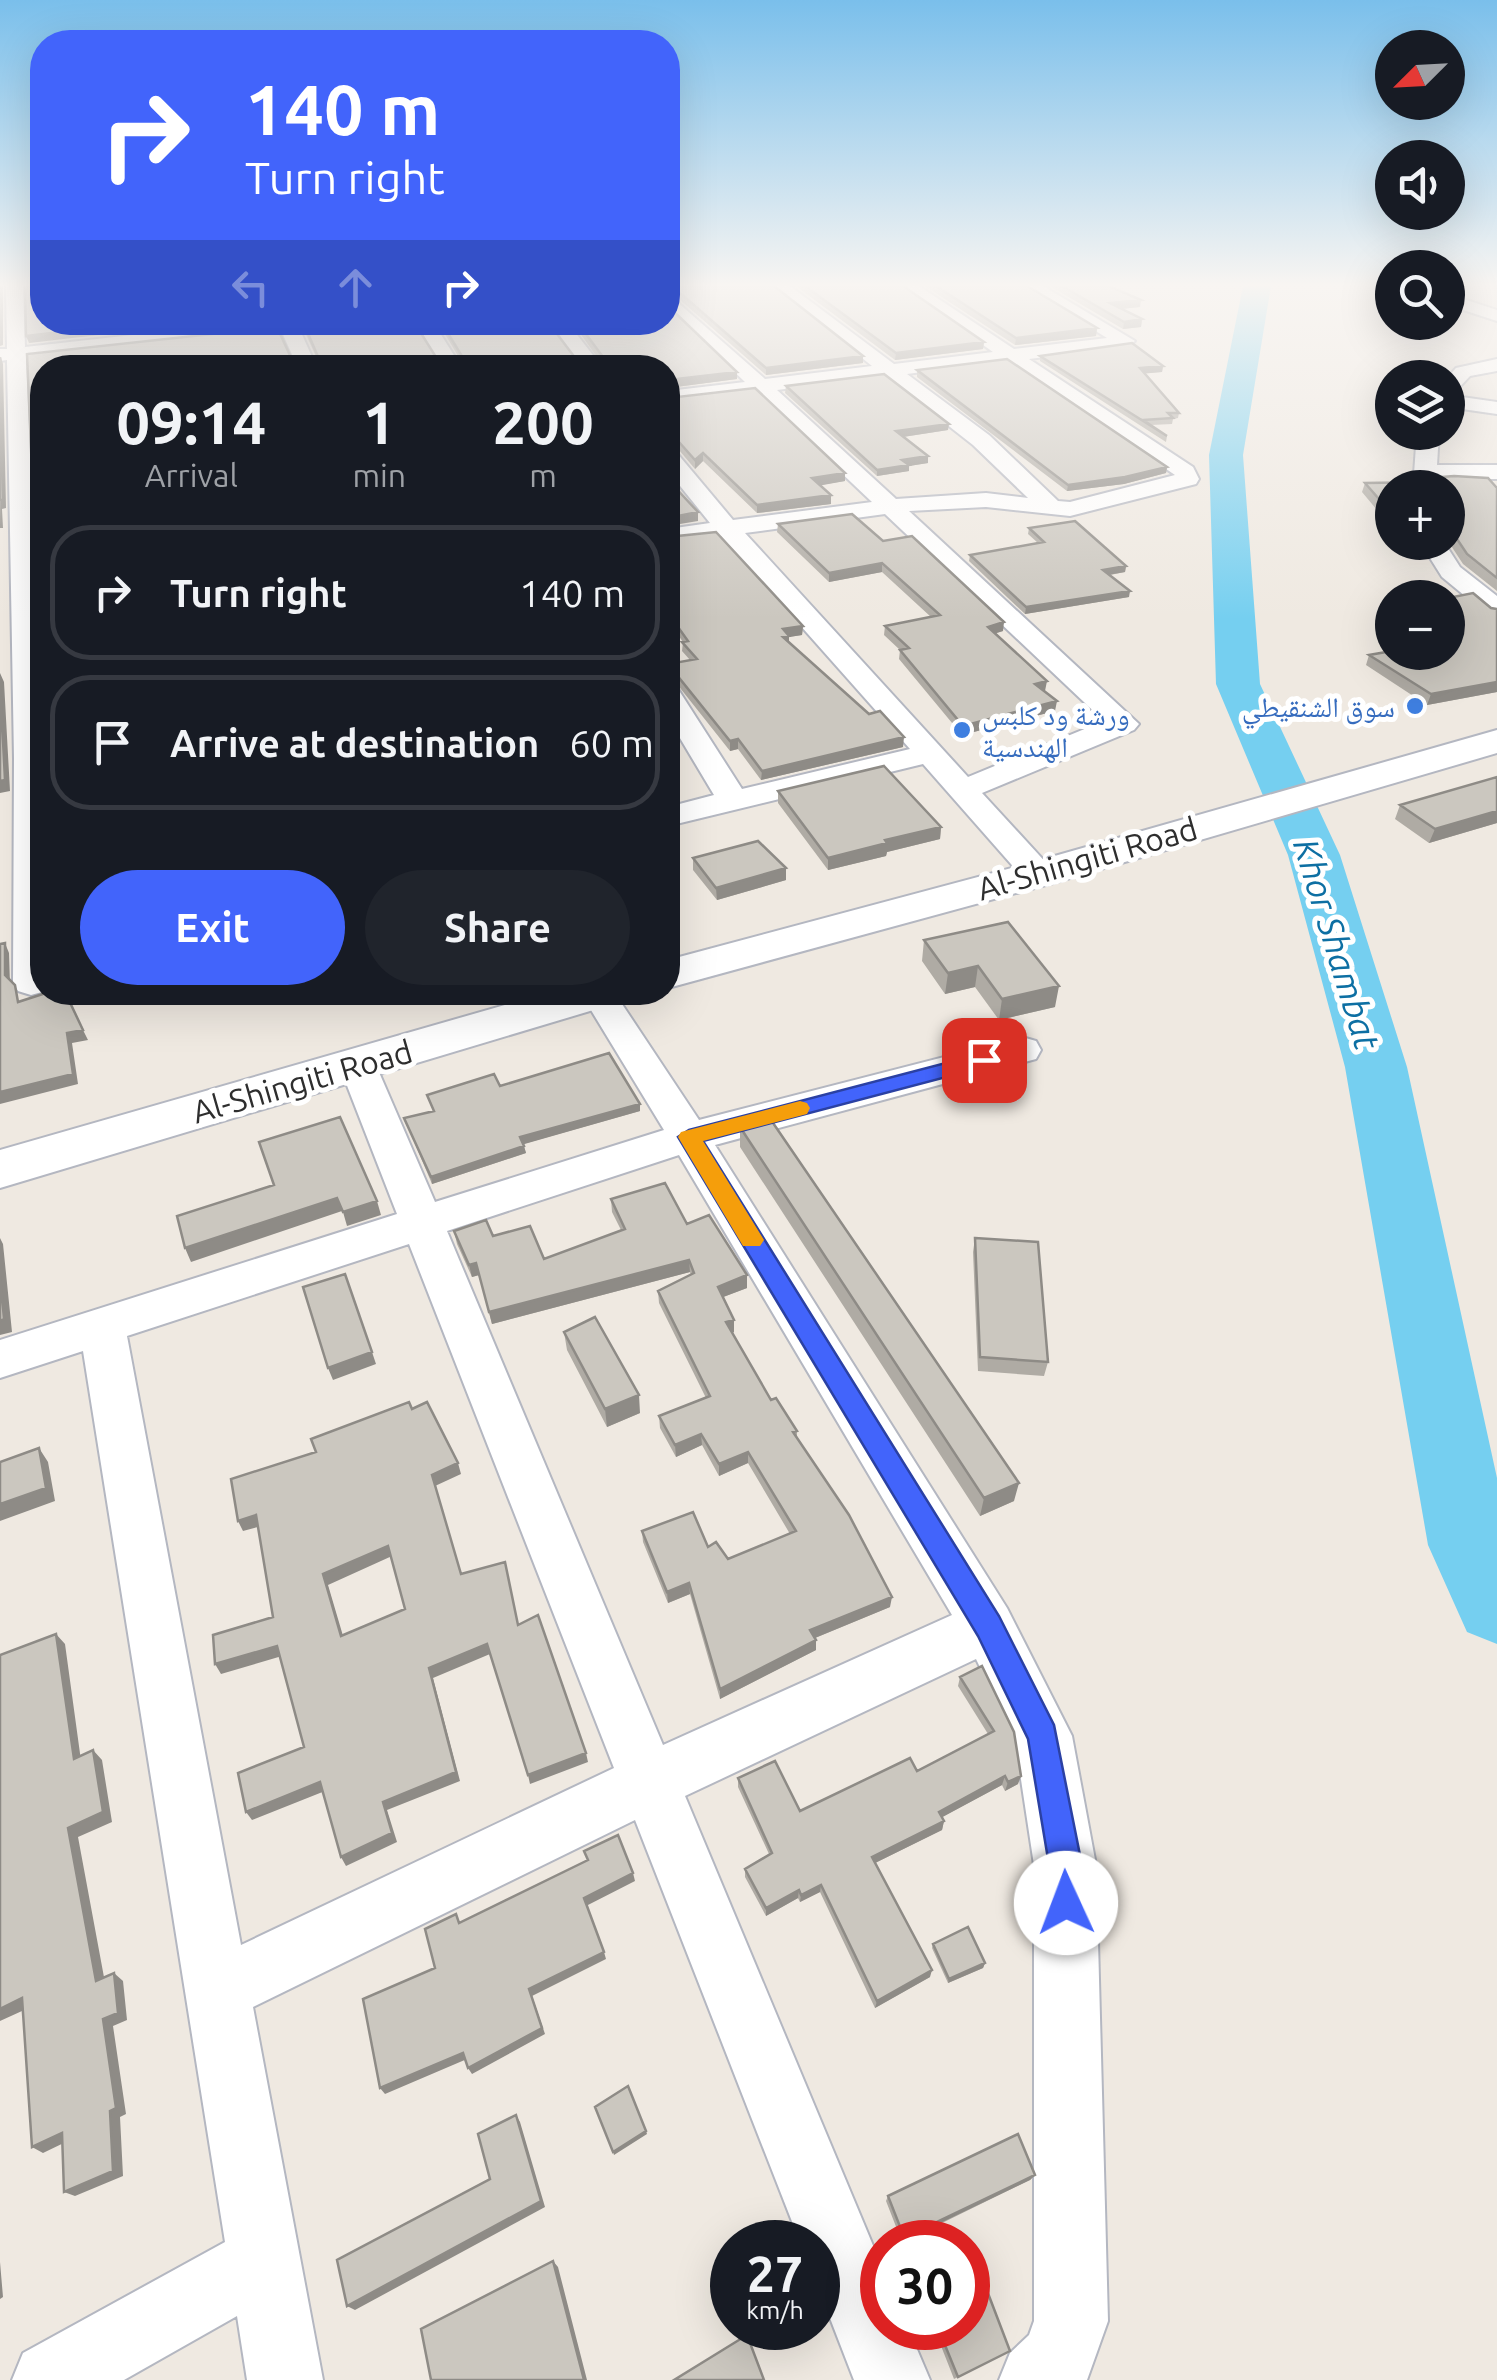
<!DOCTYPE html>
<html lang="en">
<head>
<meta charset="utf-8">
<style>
	:root { --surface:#171b24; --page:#20242c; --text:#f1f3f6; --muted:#9ea1a6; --line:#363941; --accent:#4264fb }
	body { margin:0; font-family:Ubuntu,"Noto Naskh Arabic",sans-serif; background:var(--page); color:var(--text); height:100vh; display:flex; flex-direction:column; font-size:38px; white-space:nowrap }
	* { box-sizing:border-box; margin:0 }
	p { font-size:32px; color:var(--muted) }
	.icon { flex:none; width:55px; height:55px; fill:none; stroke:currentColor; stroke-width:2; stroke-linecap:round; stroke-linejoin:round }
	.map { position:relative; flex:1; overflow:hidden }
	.drawer { position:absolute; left:30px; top:355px; width:650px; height:650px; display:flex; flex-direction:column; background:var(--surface); border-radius:40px; box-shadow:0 10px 40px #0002 }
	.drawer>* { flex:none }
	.guide { position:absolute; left:30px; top:30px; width:650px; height:305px; border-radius:40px; box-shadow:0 10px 40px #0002; background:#4264fb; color:#fff; overflow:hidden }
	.needle { width:65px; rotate:246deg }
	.fabs { position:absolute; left:1375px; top:30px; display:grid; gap:20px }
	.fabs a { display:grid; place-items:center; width:90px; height:90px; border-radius:50%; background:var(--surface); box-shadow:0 10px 40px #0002; font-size:50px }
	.speed { position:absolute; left:710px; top:2220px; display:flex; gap:20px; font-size:50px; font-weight:700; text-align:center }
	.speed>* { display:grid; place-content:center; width:130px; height:130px; border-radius:50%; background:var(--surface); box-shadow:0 10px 40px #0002; line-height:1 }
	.speed small { font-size:25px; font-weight:400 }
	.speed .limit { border:15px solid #d22; background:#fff; color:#111 }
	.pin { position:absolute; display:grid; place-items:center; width:85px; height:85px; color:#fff; margin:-42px; border-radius:20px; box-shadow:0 5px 15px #0006 }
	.me { position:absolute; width:110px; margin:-55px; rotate:358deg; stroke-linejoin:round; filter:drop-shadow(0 0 8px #0008) }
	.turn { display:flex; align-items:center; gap:35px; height:210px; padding:0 50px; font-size:45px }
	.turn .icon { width:130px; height:130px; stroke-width:2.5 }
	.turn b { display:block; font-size:70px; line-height:85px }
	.lanes { display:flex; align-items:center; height:95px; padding:0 50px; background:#0003; justify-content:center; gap:50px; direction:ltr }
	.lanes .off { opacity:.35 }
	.eta { display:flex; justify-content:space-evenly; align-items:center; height:170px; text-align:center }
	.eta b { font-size:60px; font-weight:700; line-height:70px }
	.cta { display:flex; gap:20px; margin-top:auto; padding:20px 50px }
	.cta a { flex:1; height:115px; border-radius:60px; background:var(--accent); color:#fff; font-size:40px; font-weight:700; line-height:115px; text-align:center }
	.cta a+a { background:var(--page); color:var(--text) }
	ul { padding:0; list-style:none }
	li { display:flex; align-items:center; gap:30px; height:135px; margin:0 20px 15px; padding:0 30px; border:5px solid var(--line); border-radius:40px }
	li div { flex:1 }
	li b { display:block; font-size:38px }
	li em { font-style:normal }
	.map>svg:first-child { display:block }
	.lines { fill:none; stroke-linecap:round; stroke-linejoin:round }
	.river { fill:#75cff0; fill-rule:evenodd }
	.minor-casing { stroke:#b4b7c1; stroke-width:4 }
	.tertiary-casing { stroke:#b4b7c1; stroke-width:4 }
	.minor { fill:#fff; fill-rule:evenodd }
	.tertiary { fill:#fff; fill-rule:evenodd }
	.wall { fill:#afaba4 }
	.shaded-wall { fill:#8e8b86 }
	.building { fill:#cbc7bf; stroke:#8e8b86; stroke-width:2.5; fill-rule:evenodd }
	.route { fill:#4264fb; stroke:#2b41a3; stroke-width:2.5 }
	.slow { fill:#f59e0b }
	.shop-dot { fill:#3f7fe0; stroke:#fff; stroke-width:4 }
	.labels { text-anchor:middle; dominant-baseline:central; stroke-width:10; stroke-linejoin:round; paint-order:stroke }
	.far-shop-label { font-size:28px; fill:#366cbe; stroke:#fff; text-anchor:end }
	.street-label { font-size:32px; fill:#2e2e2e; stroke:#fff }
	.water-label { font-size:35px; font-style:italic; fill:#0d6fa3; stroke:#fff }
</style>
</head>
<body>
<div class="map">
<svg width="1497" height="2380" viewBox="0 0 1497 2380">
	<rect width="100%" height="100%" fill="#efe9e1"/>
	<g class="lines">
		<path class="river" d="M1243,286H1271L1243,455L1260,684L1340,855L1407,1067L1497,1478V1644L1467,1632L1428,1545L1345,1067L1288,855L1216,684L1209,455Z"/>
		<g class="minor-casing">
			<path id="minor" d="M6,286H23L25,347L249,322H313L299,328L317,368H298L281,330L26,358L42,722V992L31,995L18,991L13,983L14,759L7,360L0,361V349H7Z
				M772,286H790L894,364L993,352L900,286H919L1014,349L1107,338L1023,286H1043L1135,341L1126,347L1029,359L1193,467L1199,479L1196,484L1070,516L986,507L909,511L1139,724L1134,730L982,793L1050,867L1055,874L1050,881H1026L923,764L668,826V807L714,795L668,718V687L678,689L742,789L910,749L721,536L668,543V529L710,523L668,471V450L676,452L733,520L872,502L756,392L668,403V391L745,382L668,308V294L765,379L872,366ZM1007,361L1175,475L1070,502L1058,501L989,435L907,374ZM885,376L973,445L1028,498L986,493L896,499L777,390ZM885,514L1104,721L968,777L745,533Z
				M1448,294L1497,310V321L1448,305Z
				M415,322H433L462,368H443Z
				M548,322H567L603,368H583Z
				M1497,359V371L1470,376L1455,392L1448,394L1447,378L1456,368Z
				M1448,395L1497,402V414L1448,407Z
				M1417,432H1439L1437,465H1497V479H1436L1435,488H1413Z
				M1420,542H1444L1460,567L1497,596V617L1488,615L1442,577Z
				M580,992H614L699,1120L1022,1037L1036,1041L1041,1050L1036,1059L715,1145L1007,1608L1072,1736L1096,1865L1108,2321L1087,2380H999L1010,2353L1029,2335L1034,2321V1865L1015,1740L976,1659L685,1796L882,2267V2328H908L930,2380H854L818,2287V2242H800L635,1820L253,2007L323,2380H247L237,2316L124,2380H12L23,2353L225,2242L83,1351L0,1378V1340L397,1214L339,1065L344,1056L358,1052L372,1056L435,1202L664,1130ZM679,1155L952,1615L663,1745L447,1231ZM409,1244L614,1768L241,1945L127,1336Z"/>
		</g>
		<g class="tertiary-casing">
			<path id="tertiary" d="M1497,730V753L1053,883L668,988V960L1023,865Z
				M550,992H626L620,1002L0,1188V1150Z"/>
		</g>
		<use href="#minor" class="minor"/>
		<use href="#tertiary" class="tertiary"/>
	</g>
	<path class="wall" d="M668,286H774L863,363L766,375L670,291H668Z
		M796,286H903L984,342L983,349L895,360Z
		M925,286H1027L1097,328L1096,336L1015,345Z
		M1050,286H1109L1140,307L1121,309L1142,319L1141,327L1123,329Z
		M668,306L737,372V379L668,388V368H42V503L36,504L33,495L27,354L277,327L293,362L316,364L318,361L304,330L303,323L414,322L439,362L461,361L438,322H548L579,363L602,364L572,322H668Z
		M1040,356L1163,366L1162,372L1145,373L1179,413L1178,418L1173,419L1172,424L1151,425L1167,436L1166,442L1040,361Z
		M917,370L1167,467L1166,473L1124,484L1067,491L917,377Z
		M786,386L948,430L903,437L928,456V463L909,466V471L877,476L785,393Z
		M668,398L845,473V481L820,485L831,495V504L757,513L703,461L695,469L679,450L668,447Z
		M1365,483L1497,488V591L1463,564L1448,541V488H1392V528L1362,492Z
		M778,524L883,541L1003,631L996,633L1045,691H1044L1055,711L962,735L899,659L900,650L884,635L885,626L931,617L882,572L829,582L777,532Z
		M1029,528L1126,566L1125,572L1110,575L1129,597L1025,614L969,561L970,555L1038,543L1028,534Z
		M668,537L803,626L802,635L789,637V642L903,747L761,780L738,749L730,751L669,674L668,664L690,660L682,651L683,642L668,621Z
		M1491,608L1497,609V692L1427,705L1366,665L1369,655L1448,652Z
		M1497,777V823L1429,843L1395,819L1400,805Z
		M778,791L941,827L940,839L887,852L886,856L828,870L778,803Z
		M693,858L786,880L717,900L693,870Z
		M1008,922L1055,1007L999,1020L975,987L945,994L922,961L924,940Z
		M500,1086L640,1111L523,1144L526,1153L432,1184L404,1118L433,1111L427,1095Z
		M740,1127L1014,1501L980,1516L740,1147Z
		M611,1199L687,1224L747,1288L723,1297L734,1332L732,1333L771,1400L797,1431V1438L890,1607L815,1638L816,1650L720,1699L690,1594L668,1603L643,1542L642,1531L708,1547L728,1559L790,1534L748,1463L719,1476L702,1445L676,1457L660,1428L659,1416L706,1398L659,1303L658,1291L691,1275L690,1272L492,1324L479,1275L472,1277L457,1244L454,1231L493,1236L544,1259L621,1230L612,1212Z
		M975,1238L1048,1362L1044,1376L978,1371L973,1252Z
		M564,1332L640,1413L607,1427L567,1350Z
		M982,1666L1018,1784L1005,1791L1002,1785L942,1817L944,1821L942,1830L875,1863L930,1977L875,2008L820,1892L800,1902L798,1898L766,1916L745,1877V1869L769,1854L738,1787V1778L800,1811L917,1771L988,1734L958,1686L960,1677Z
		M933,1944L985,1963L983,1968L948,1983L932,1948Z
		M1035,2175L1030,2180L938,2225L944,2242H902L886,2201L888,2196Z
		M934,2328H968L1010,2351L954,2379Z"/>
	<path class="shaded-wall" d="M1,286H3V345L0,346Z
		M1141,300L1140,307L1109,310L1110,303Z
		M1142,319L1141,327L1123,329L1124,322Z
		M145,322H211L29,343L26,336Z
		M1097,328L1096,336L1015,345L1016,338Z
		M984,342L983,349L895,360L896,353Z
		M863,356V363L766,375V368Z
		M1,357L3,364L6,508L2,509L3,528H0Z
		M1163,366L1162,372L1140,374V368Z
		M737,372V379L668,388V380Z
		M949,424L948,430L896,438V431Z
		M703,453V461L695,469V460Z
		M928,456V463L909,466V471L877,476V470L902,460Z
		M1167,467L1166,473L1124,484L1067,491L1068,485Z
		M845,473V481L812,487V478Z
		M42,494V503L36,504L33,495Z
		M831,495V504L757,513V505Z
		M698,512V521L668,526V518Z
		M882,563V572L829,582V573Z
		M1126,566L1125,572L1102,576L1103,570Z
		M1130,591L1129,597L1025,614L1026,607Z
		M1004,622L1003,631L987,636L988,627Z
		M803,626L802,635L789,637V645L783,646V629Z
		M0,673L4,682L10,791L0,793Z
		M1047,681L1045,691L1033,693L1035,684Z
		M1497,682V692L1427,705L1431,694Z
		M1057,701L1055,711L962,735L963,726Z
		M904,737L903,747L761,780L762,771Z
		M738,739V749L730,751V741Z
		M1497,811V823L1429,843L1435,829Z
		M941,827L940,839L887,852L886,856L828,870V858L885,840Z
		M786,868V880L717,900L716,888Z
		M5,943L9,953L10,985L5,975Z
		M978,966L975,987L945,994L948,973Z
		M1059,986L1055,1007L999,1020L1002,999Z
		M83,1030L88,1040L72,1043L78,1084L0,1104V1092L67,1033Z
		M640,1104V1111L521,1145L520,1137Z
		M524,1146L526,1153L432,1184L431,1177Z
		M337,1198L342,1211L191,1262L185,1248Z
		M377,1201L381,1215L347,1226L343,1212Z
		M0,1238L3,1244L12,1332L0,1335Z
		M689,1260L690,1272L492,1324L489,1312Z
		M476,1263L479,1275L472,1277L469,1265Z
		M747,1275V1288L718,1299V1287Z
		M734,1320V1332L726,1335V1322Z
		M372,1352L376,1364L333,1380L328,1368Z
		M639,1395L640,1413L607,1427L605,1409Z
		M701,1434L702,1445L676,1457L675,1445Z
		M39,1448L48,1462L55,1501L0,1521V1504Z
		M748,1452V1463L719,1476V1464Z
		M458,1463L461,1474L435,1486L432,1475Z
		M1019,1483L1014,1501L980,1516L984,1498Z
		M256,1515L261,1526L243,1531L238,1521Z
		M388,1546L392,1556L328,1585L346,1646L341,1636L323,1574Z
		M689,1583L690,1594L668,1603L667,1592Z
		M892,1597L890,1607L810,1640V1630Z
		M56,1634L65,1644L82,1768L74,1759Z
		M816,1640V1650L720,1699V1689Z
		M487,1644L490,1654L433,1678L460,1781L387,1810L397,1842L346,1866L341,1857L429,1668Z
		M277,1646L282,1656L221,1674L215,1664Z
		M93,1750L102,1760L112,1822L78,1837L106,1988L96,1981L68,1828Z
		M586,1753L588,1762L530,1784L528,1775Z
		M1005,1776L1002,1785L937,1820L939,1812Z
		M1021,1776L1018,1784L1005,1791L1008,1782Z
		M320,1782L325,1791L252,1820L246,1812Z
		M944,1821L942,1830L871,1865L872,1857Z
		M633,1873L635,1881L586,1906L584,1898Z
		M821,1885L820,1892L800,1902L801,1895Z
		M799,1890L798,1898L766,1916V1908Z
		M604,1952L606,1959L532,1996L545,2034L472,2074L468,2068L529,1989Z
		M985,1963L983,1968L948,1983L949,1979Z
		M932,1970L930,1977L875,2008L877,2001Z
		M114,1973L123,1981L127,2020L113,2026L126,2114L120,2117L123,2176L75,2196L64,2192Z
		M22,1998L33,2006L0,2021V2009Z
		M463,2053L467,2059L385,2094L380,2088Z
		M516,2115L520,2122L545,2207L355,2310L347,2306L541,2201Z
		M646,2131L647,2134L614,2155L613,2152Z
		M62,2133L72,2139L43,2153L32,2147Z
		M1035,2175L1030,2180L934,2226L937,2222Z
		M553,2261L558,2267L587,2380H584Z
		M0,2262L3,2297L0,2299Z"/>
	<path class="building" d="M0,286H1L0,338Z
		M25,286H42V322H145L26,336Z
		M672,286H774L863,356L766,368Z
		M805,286H903L984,342L896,353Z
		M936,286H1027L1097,328L1016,338Z
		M1062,286H1109L1141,300L1110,303L1142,319L1124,322Z
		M668,306L737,372L668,380V368H42V494L33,495L27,354L277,327L293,362L316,364L319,359L303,322H414L439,362L465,361L441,322H548L579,363L602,364L606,361L577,322H668Z
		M1132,343L1163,366L1140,368L1179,413H1168L1173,418L1143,420L1167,436L1040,356Z
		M0,357L3,500H0Z
		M1007,359L1167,467L1125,477L1068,485L917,370Z
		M884,374L949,424L896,431L928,456L902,460L909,465L877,470L786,386Z
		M755,388L845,473L812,478L831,495L757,505L703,453L695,460L679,442L668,439V398Z
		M668,468L676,479L671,483L698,512L668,518Z
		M1454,476L1488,478L1497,488V578L1467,554L1451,530H1448V488H1392V514L1365,483L1438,482L1442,477Z
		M852,514L883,541L912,536L1004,622L988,627L1047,681L1035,684L1057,701L963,726L900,650L909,648L885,626L940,615L882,563L829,573L778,524Z
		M1075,521L1126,566L1103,570L1130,591L1026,607L970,555L1044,542L1029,528Z
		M716,532L803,626L783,629L789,636L783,637L869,714L880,711L904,737L762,771L738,739L730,741L668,664L697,659L682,642L688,641L668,613V537Z
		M1473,593L1491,608L1497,609V682L1431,694L1369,655L1392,651V652H1448V598Z
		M0,682L5,780L0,781Z
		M884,766L941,827L885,840L887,843L828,858L778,791Z
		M1497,777V811L1435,829L1400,805Z
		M758,841L786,868L716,888L693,858Z
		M1008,922L1059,986L1002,999L978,966L948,973L924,940Z
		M5,943V975L15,985L18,1002L49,992H65L83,1030L67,1033L73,1074L0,1092V944Z
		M609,1053L640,1104L520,1137L524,1146L431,1177L404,1118L434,1111L427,1095L494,1074L500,1086Z
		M340,1117L377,1201L343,1212L337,1198L185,1248L177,1216L274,1185L259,1142Z
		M771,1120L1019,1483L984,1498L740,1127Z
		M665,1183L687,1224L709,1215L747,1275L718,1287L734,1320L726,1322L771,1400L776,1398L797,1431L793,1432L849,1515L892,1597L810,1630L816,1640L720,1689L689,1583L667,1592L642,1531L693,1512L708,1547L716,1542L728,1559L796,1531L748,1452L719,1464L701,1434L675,1445L659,1416L710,1396L658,1291L694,1273L689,1260L489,1312L476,1263L469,1265L454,1231L486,1220L493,1236L530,1226L544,1259L625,1229L611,1199Z
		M975,1238L1038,1242L1048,1362L980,1357Z
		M345,1274L372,1352L328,1368L303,1287Z
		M0,1275L4,1319L0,1321Z
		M595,1317L639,1395L605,1409L564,1332Z
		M409,1402L412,1409L427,1402L458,1463L432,1475L461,1574L505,1562L518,1625L538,1615L586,1753L528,1775L487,1644L429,1668L456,1772L383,1802L392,1833L341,1857L320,1782L246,1812L238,1773L304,1747L277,1646L215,1664L213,1635L273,1617L256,1515L238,1521L231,1479L316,1452L311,1439ZM388,1546L405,1609L341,1636L323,1574Z
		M39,1448L46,1488L0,1504V1462Z
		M56,1634L74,1759L93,1750L103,1812L68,1828L96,1981L114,1973L118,2013L103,2019L116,2108L110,2111L113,2171L64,2192L62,2133L32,2147L22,1998L0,2009V1655Z
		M982,1666L1014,1732L1021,1776L1008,1782L1005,1776L939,1812L944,1821L872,1857L932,1970L877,2001L821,1885L801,1895L799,1890L766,1908L745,1869L772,1853L738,1778L775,1761L800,1811L910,1758L917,1771L994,1731L960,1677Z
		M618,1835L633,1873L584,1898L604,1952L529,1989L542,2028L468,2068L463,2053L380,2088L363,1999L435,1968L425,1929L456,1914L459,1923L588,1860L584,1851Z
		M968,1927L985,1963L949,1979L933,1944Z
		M628,2086L646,2131L613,2152L595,2107Z
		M516,2115L541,2201L347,2306L337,2260L490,2179L478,2134Z
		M1018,2134L1035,2175L937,2222L944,2242H906L888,2196Z
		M553,2261L584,2380H431L421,2329Z
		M986,2288L1010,2351L958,2377L938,2328H968V2297Z
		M747,2335L764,2380H674Z"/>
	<linearGradient id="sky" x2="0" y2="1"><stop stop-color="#7abfeb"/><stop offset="0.46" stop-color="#f8f5f2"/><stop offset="1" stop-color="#f8f5f2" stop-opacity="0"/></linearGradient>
	<rect width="1497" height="619" fill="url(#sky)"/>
	<path class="route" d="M984,1053L992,1055L995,1060L992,1065L703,1141L999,1616L1054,1725L1082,1865V1903L1078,1915L1066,1919L1054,1915L1049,1903V1865L1028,1739L978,1636L678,1137L689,1130Z"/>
	<path class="slow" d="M800,1101L807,1103L810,1108L807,1114L703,1141L764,1240L760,1246H743L678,1137L681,1132Z"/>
	<g class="shop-dot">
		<circle cx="1415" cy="706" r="10"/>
		<circle cx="962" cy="730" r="10"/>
	</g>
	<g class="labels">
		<g class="far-shop-label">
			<text x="1395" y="706">سوق الشنقيطي</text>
			<text x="982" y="714" text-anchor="start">ورشة ود كلبس<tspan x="982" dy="32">الهندسية</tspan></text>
		</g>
		<g class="street-label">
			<text transform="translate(1087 858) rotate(-16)">Al-Shingiti Road</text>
			<text transform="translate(302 1081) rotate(-16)">Al-Shingiti Road</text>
		</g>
		<g class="water-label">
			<text transform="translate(1337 944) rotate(73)">Khor Shambat</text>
		</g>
	</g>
</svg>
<div class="fabs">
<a><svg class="needle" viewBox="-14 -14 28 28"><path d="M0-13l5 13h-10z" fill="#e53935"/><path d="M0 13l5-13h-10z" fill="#9ea1a6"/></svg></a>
<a><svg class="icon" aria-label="sound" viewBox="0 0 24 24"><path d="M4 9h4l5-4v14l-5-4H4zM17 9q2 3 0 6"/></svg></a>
<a><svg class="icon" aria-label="search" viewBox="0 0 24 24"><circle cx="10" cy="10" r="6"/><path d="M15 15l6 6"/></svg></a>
<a><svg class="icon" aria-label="layers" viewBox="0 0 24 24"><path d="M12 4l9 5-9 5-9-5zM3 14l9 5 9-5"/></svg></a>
<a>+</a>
<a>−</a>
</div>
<div class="speed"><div>27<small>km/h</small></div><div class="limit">30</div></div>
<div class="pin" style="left:984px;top:1060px;background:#d93025"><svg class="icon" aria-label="arrive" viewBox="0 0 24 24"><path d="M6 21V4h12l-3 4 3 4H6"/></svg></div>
<svg class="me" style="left:1066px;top:1903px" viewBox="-20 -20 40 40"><circle r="19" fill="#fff"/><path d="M0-13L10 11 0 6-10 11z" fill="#4264fb"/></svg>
<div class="guide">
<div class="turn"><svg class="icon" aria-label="right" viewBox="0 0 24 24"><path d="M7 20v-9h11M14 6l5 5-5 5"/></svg><div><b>140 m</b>Turn right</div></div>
<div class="lanes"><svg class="icon off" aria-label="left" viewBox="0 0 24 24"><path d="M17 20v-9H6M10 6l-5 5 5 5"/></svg><svg class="icon off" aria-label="ahead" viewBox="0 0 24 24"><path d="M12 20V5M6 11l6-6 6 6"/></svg><svg class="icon" aria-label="right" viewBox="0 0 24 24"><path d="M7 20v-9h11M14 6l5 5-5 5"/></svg></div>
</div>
<section class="drawer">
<div class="eta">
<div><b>09:14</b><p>Arrival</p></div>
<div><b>1</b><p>min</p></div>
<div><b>200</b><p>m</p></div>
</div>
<ul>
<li><svg class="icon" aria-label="right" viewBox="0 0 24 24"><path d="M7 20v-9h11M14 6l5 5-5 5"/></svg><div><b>Turn right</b></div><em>140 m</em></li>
<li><svg class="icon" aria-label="arrive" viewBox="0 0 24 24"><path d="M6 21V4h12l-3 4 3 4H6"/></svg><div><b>Arrive at destination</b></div><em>60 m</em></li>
</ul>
<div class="cta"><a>Exit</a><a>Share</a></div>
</section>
</div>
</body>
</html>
